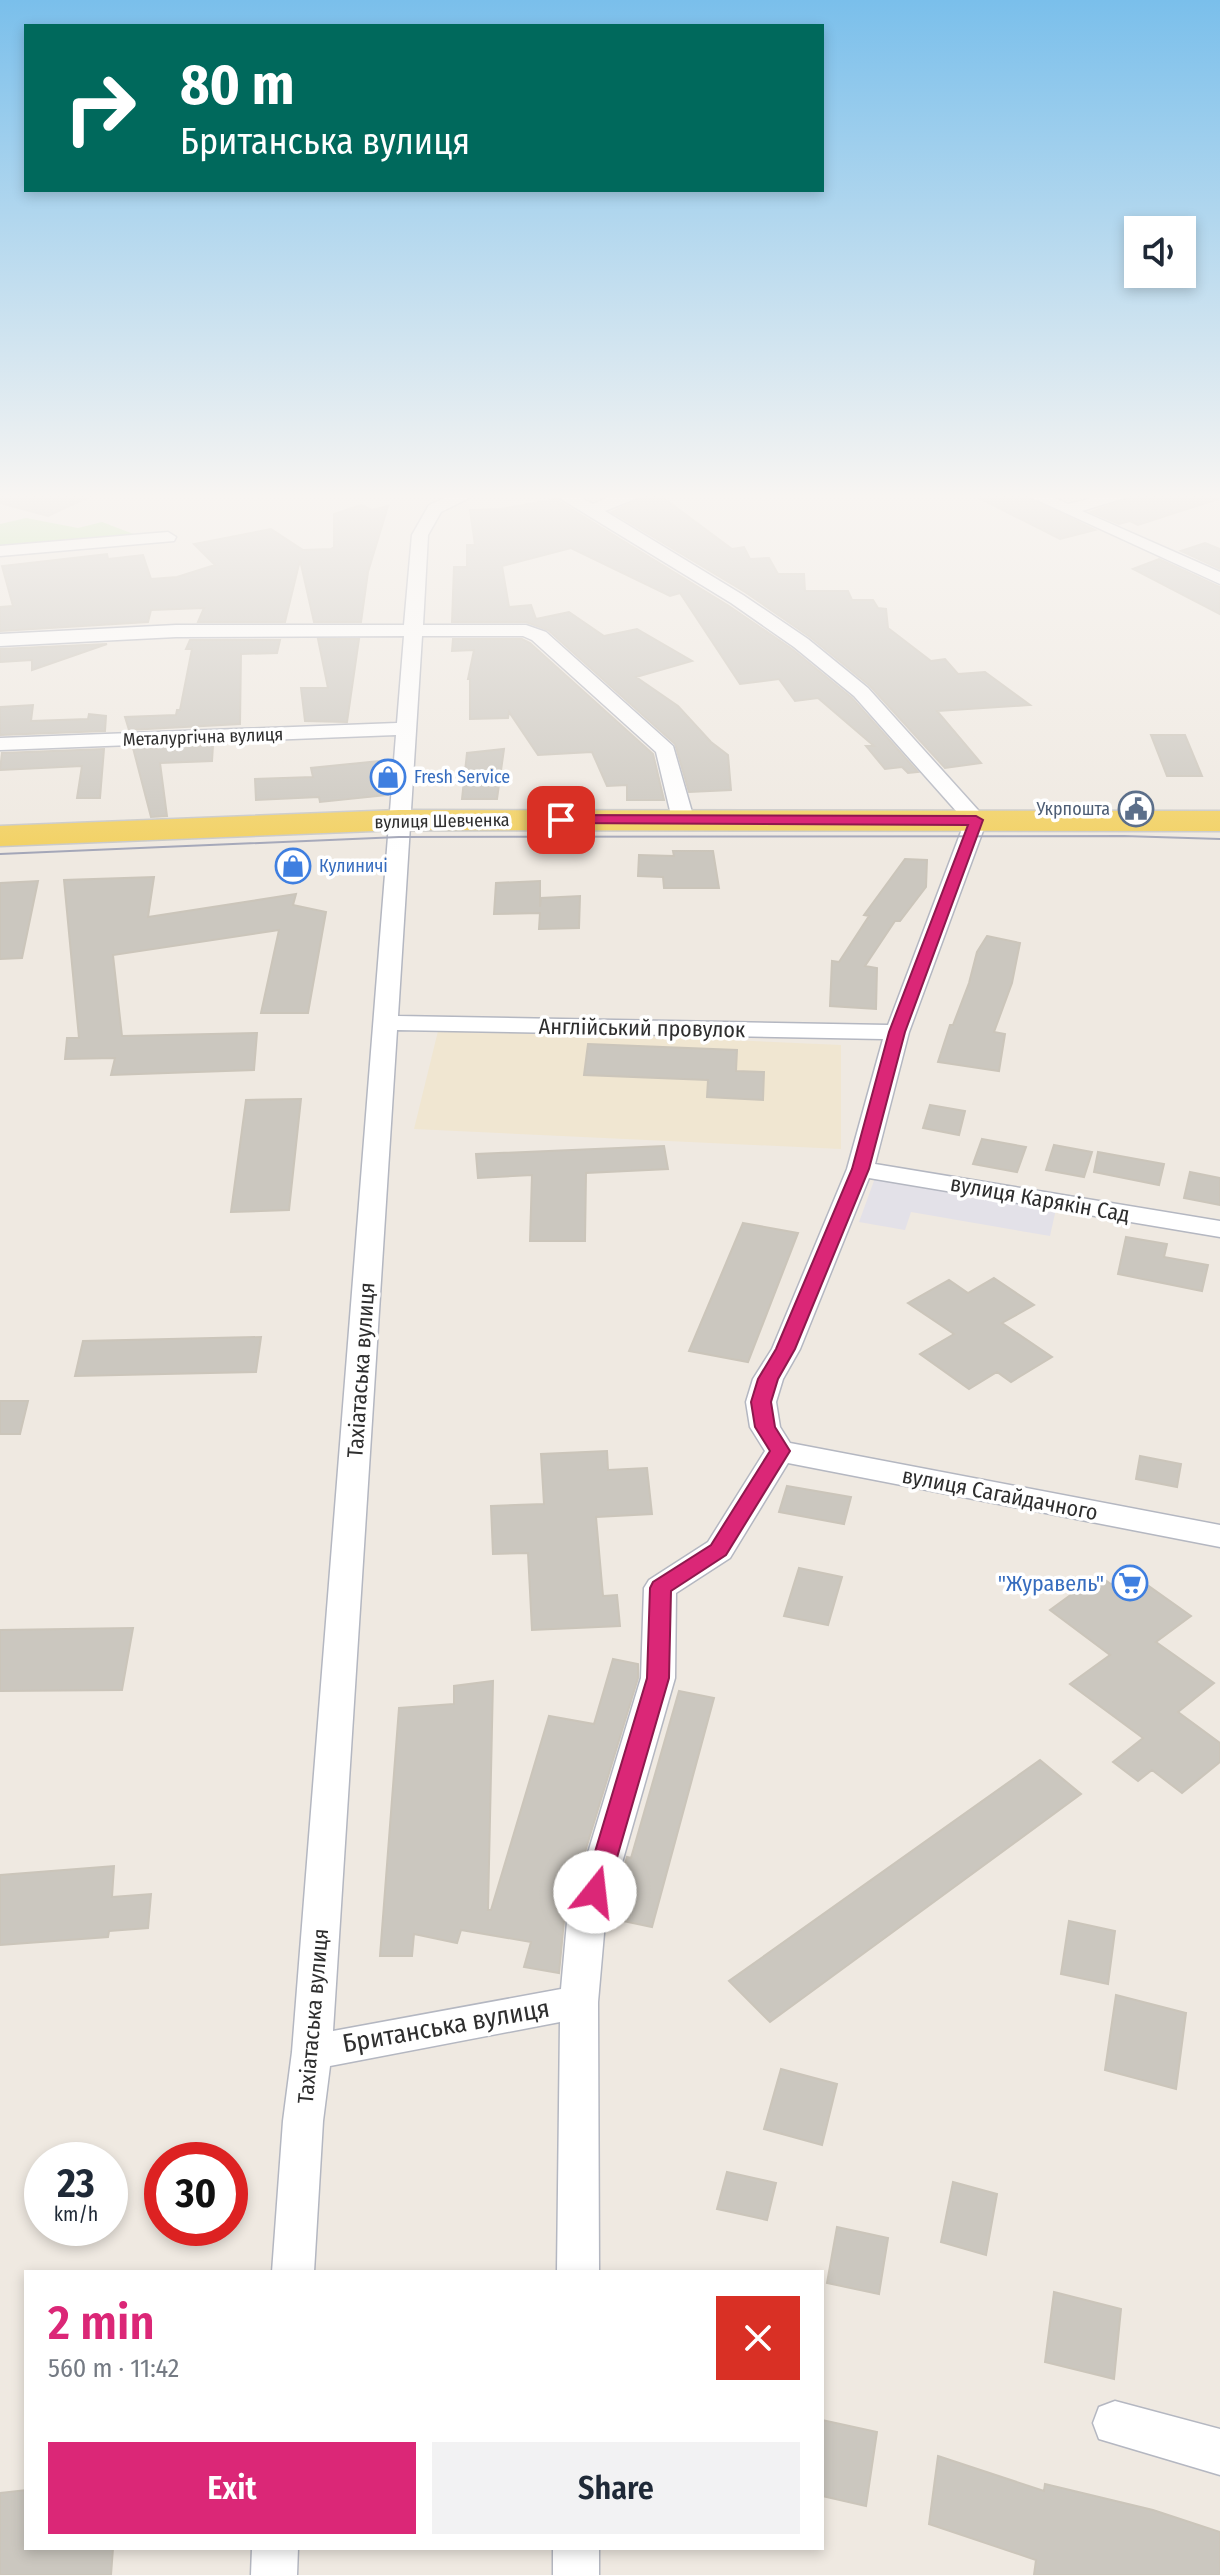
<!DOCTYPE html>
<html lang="en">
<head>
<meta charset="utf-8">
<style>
	:root { --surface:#fff; --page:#f2f2f3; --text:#1f2937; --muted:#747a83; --accent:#db2777 }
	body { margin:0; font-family:"Fira Sans Condensed",sans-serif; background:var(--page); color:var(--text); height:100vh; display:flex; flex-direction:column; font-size:30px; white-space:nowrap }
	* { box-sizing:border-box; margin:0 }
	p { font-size:26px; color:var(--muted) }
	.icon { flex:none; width:44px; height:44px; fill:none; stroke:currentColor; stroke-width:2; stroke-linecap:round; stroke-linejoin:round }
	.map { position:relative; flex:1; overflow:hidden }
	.details { position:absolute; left:24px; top:2270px; width:800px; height:280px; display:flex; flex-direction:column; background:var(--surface); border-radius:0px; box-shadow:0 4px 12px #0003 }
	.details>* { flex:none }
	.guide { position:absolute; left:24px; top:24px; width:800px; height:168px; border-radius:0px; box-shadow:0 4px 12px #0003; background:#00695c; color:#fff; overflow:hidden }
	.buttons { position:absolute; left:1124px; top:216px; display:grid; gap:16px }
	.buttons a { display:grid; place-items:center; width:72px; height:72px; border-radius:0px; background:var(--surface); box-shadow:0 4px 12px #0003; font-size:40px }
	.speed { position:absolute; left:24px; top:2142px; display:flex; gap:16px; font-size:40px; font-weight:700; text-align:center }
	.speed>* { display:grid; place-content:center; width:104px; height:104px; border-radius:50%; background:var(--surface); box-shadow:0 4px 12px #0003; line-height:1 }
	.speed small { font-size:20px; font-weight:400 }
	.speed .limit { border:12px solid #d22; background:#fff; color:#111 }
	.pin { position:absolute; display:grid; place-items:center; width:68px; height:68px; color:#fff; margin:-34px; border-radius:16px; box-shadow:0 4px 12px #0006 }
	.me { position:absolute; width:88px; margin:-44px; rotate:16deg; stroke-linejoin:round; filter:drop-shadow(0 0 6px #0008) }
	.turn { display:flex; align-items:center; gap:28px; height:168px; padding:0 24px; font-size:36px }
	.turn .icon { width:104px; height:104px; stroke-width:2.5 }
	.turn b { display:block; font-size:56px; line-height:68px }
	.round { display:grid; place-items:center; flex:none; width:84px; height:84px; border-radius:0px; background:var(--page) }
	.head { display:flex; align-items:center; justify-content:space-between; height:136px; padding:0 24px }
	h1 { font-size:48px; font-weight:600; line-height:60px; color:var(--accent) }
	.primary-button { display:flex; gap:16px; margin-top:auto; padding:16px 24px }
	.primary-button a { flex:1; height:92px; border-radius:0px; background:var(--accent); color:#fff; font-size:32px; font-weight:600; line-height:92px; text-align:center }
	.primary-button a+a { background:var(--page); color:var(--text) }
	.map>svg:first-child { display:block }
	.industrial { fill:#e3e1e8 }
	.education { fill:#f0e6d1 }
	.green { fill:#b6e59e }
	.building { fill:#cbc7bf; stroke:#cbc5ba; stroke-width:2 }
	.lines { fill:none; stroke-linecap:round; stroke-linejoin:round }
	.street-casing { stroke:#b4b7c1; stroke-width:3 }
	.primary-casing { stroke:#c9c9c9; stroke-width:3 }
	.street { fill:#fff; fill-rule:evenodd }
	.primary { fill:#f2d163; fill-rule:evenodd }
	.tram { stroke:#a3a6b8; stroke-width:2 }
	.route { fill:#db2777; stroke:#8e194d; stroke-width:2 }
	.labels { text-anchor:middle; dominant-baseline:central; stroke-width:7; stroke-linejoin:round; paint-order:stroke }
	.far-street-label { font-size:18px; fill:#2e2e2e; stroke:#fff }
	.far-shop-label { font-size:18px; fill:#366cbe; stroke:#fff; text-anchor:start }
	.far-service-label { font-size:18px; fill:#4e5e75; stroke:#fff; text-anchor:end }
	.street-label { font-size:22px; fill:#2e2e2e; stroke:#fff }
	.shop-label { font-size:22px; fill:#366cbe; stroke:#fff; text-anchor:end }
	.near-street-label { font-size:26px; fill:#2e2e2e; stroke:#fff }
</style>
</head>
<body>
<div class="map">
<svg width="1220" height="2575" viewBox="0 0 1220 2575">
	<rect width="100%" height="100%" fill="#efe9e1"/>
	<path class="industrial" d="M875,1178L1056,1209L1050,1236L911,1212L905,1230L859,1222Z"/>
	<path class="education" d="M439,1027L841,1045V1149L414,1129Z"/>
	<path class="green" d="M26,518L78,528L102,522L136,535L130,542L0,551V524Z"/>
	<path class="building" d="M0,494H95L48,516L0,503Z
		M650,494H658L732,549L744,547L750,559L769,558L778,574H804L805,591H848L852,600H873L878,608L886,609L888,628L931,661L945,659L958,674L985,672L1030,705L937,711L981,763L945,768L870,686L810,637L745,592L612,512Z
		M971,494H1021L1095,530L1060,539Z
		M1140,494H1217L1218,499L1138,525L1130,521L1119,524L1091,512Z
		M555,499L729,606L792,649L852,698L918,772L908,773L902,767L885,769L866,746H874L818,698L795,701L779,679L740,684L680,593L670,596L571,548L502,566L509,607L531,605L536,619L569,612L604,636L637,629L692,661L636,677L678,706L711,742L728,755L731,790L689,792L675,744L548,630L526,622H452L454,567H467V545H475L470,510L501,509Z
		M361,505L372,510L388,506L368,572L361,622H314L300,560L285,622H198L204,608L151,610L148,622L0,631V607L13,606L2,566L107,554L108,559L143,555L151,579L177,577L215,565L194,544L271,529L303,550L331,549L334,547V514Z
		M1205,543L1220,549V569L1181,551Z
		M1159,559L1220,587V614L1133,569Z
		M318,639H359L347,722L305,721L301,688H328Z
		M453,639H522L530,643L653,754L664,800H627V785L607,786L592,752L538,755L509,712L508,718L470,719V679H468L474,650L452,651Z
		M190,640H280L277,653L241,654L240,724L129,730L125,717L176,715L177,710H180L192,649H186Z
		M107,644L32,670V660L0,662V649Z
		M33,705L31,721L88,719L89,714L106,716L105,731L0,735V707Z
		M1151,735H1185L1202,776H1167Z
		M213,745L212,761L160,763L167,816L151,817L133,748Z
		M104,749L100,798H77L82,766L0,770L2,753Z
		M504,749L497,799H462L467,753Z
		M379,761L388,795L320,802L319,797L256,800L255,779L313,777L311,768Z
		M673,851H713L719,888H664L663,877L638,876L639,855L674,856Z
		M905,859L927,860L926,887L900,921H895L865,966L877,968L876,1009L830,1006L832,961L839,962L869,916L864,915Z
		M154,877L148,917L296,894L293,905L326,912L308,1013H261L279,930L113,955L122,1036L257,1033L254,1070L111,1075L115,1058L65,1059L67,1038H79L64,880Z
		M38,881L22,958L0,959V883Z
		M540,881V907L541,898L580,896L579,928L539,929L540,913L494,914L496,883Z
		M987,936L1020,943L1012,983L994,1032L1005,1034L999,1071L938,1062L950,1025H953L969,983L977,952Z
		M588,1044L737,1050L736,1071L764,1072L763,1100L707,1097L708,1080L584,1075Z
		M301,1099L289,1210L231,1212L246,1100Z
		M930,1105L965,1111L959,1135L923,1128Z
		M982,1139L1026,1147L1017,1172L973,1164Z
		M1054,1145L1092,1152L1084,1177L1046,1170Z
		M664,1146L668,1169L586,1173L585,1241H530L532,1175L478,1178L476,1154Z
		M1098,1152L1164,1164L1159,1185L1094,1172Z
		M1190,1172L1220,1178V1205L1184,1198Z
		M743,1223L798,1233L748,1362L689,1351Z
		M1126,1237L1167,1244L1164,1257L1208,1265L1202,1291L1118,1274Z
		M994,1278L1034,1305L1002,1323L1052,1357L1011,1382L997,1372L969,1389L920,1354L954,1334L908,1303L949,1280L968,1293Z
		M261,1337L256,1372L75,1376L83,1341Z
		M0,1401H28L20,1434H0Z
		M607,1451L608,1470L647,1468L652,1514L596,1517L603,1596L617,1595L620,1626L532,1630L528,1553L493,1554L491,1506L544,1504L541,1454Z
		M1140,1456L1181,1464L1177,1487L1136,1479Z
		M787,1486L851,1497L844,1524L779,1512Z
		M799,1568L842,1577L828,1625L784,1616Z
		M1098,1575L1118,1589L1136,1577L1191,1616L1156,1642L1214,1683L1178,1712L1220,1743V1762L1182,1793L1152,1770L1138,1781L1113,1762L1143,1738L1070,1684L1110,1655L1050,1610Z
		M133,1628L122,1690L0,1691V1630Z
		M613,1659L638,1664V1678L564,1921L559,1973L524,1967L531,1942L461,1930L457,1943L414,1934L412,1956H380L399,1708L454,1704V1686L493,1681L488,1910H491L549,1716L594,1724Z
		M679,1691L714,1698L652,1927L609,1918L627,1857L631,1858Z
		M1040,1760L1081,1794L770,2022L729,1981Z
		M114,1866L112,1897L151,1894L148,1928L109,1931L108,1937L0,1945V1875Z
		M1069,1921L1115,1931L1108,1984L1061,1974Z
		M1116,1995L1186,2013L1176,2089L1105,2070Z
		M781,2069L837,2084L822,2145L764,2129Z
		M727,2172L776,2183L767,2220L717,2209Z
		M953,2182L997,2194L986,2255L941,2242Z
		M837,2227L888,2238L879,2294L827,2283Z
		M1054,2292L1121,2309L1114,2379L1045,2362Z
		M822,2420L877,2432L866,2506L822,2496Z
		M938,2456L1044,2491L1045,2484L1153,2510L1220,2532V2575H1034L1036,2560L929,2524Z
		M26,2490V2548H113L111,2575H0V2493Z"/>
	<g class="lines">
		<g class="street-casing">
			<path id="street" d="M454,494H477L441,512L428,535L423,625H526L546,632L673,746L694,819L683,825L672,819L656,752L532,640L523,636H422L398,1016L888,1025L965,821L854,696L794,647L731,603L553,494H574L593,504L615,494H647L605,511L743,595L808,639L868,688L987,820L909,1032L875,1164L1220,1221V1237L869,1178L800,1349L783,1379L776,1402L780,1427L790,1443L1220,1525V1547L788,1463L730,1558L676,1593L675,1678L605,1922L598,2002L599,2272H557L560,2022L330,2066L323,2121L314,2272H272L283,2121L292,2052L396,735L0,750V738L397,723L404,636L176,637L0,646V634L176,625H404L412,535L429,505ZM397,1030L883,1039L847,1169L772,1349L753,1379L746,1402L750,1427L765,1451L708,1542L649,1580L644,1588L641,1678L567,1922L561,1989L333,2031Z
				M1024,494H1046L1068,504L1108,494H1137L1082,511L1220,572V584Z
				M168,532L176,537L174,541L0,556V546Z
				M1115,2401L1220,2429V2475L1099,2439L1093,2423L1099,2407Z
				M252,2548H298L297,2575H251Z
				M553,2548H599V2575H553Z"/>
		</g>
		<g class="primary-casing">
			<path id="primary" d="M399,810L1220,811V831L399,830L0,846V826Z"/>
		</g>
		<use href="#street" class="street"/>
		<use href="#primary" class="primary"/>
		<path class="tram" d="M0,854L399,837L1124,836L1220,839"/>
	</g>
	<linearGradient id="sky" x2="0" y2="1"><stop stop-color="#7abfeb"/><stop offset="0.58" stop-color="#f8f5f2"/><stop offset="1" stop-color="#f8f5f2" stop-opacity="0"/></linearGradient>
	<rect width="1220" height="855" fill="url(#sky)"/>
	<path class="route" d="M561,815L976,816L983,820L905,1032L869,1169L795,1349L778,1379L771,1402L775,1427L790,1451L726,1555L671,1591L669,1678L607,1892L603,1899L595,1902L586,1899L583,1892L647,1678L650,1588L653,1582L711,1545L770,1451L755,1427L751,1402L758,1379L776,1349L852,1169L889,1032L968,825L556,823L554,820Z"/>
	<defs>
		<g id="shop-ring" transform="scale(1.8)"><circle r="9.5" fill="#fff" stroke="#3f7fe0" stroke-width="1.5"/><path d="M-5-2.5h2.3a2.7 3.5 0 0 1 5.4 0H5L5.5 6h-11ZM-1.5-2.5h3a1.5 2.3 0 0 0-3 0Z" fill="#3f7fe0"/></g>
		<g id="civic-ring" transform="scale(1.8)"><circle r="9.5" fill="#fff" stroke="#5c6f8a" stroke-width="1.5"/><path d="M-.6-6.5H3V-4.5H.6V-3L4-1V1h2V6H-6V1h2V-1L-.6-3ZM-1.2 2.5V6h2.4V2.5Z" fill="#5c6f8a"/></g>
		<g id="supermarket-ring" transform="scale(1.8)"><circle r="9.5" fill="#fff" stroke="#3f7fe0" stroke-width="1.5"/><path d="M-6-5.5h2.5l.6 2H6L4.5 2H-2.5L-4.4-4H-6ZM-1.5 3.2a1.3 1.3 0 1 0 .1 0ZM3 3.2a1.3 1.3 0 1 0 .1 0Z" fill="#3f7fe0"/></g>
	</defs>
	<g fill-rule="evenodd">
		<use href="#shop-ring" x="388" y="777"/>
		<use href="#civic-ring" x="1136" y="809"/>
		<use href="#shop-ring" x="293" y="866"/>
		<use href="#supermarket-ring" x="1130" y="1583"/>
	</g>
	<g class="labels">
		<g class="far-street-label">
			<text transform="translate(203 737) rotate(-2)">Металургічна вулиця</text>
			<text transform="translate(442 821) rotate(-1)">вулиця Шевченка</text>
		</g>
		<g class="far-shop-label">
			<text x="414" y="777">Fresh Service</text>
			<text x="319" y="866">Кулиничі</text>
		</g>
		<g class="far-service-label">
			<text x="1110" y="809">Укрпошта</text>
		</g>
		<g class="street-label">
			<text transform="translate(642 1028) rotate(1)">Англійський провулок</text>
			<text transform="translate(1040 1199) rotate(10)">вулиця Карякін Сад</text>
			<text transform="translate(361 1370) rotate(-86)">Тахіатаська вулиця</text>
			<text transform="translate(1000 1494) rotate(11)">вулиця Сагайдачного</text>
			<text transform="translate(313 2016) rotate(-85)">Тахіатаська вулиця</text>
		</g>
		<g class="shop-label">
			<text x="1104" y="1583">"Журавель"</text>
		</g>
		<g class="near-street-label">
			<text transform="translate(446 2026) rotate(-10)">Британська вулиця</text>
		</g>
	</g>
</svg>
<div class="buttons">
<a><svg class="icon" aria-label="sound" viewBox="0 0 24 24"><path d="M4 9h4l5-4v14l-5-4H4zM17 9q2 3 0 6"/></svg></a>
</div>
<div class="speed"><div>23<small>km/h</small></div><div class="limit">30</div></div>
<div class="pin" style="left:561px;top:820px;background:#d93025"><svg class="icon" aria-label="arrive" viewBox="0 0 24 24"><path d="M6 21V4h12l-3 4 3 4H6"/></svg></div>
<svg class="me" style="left:595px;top:1892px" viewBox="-20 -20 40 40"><circle r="19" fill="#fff"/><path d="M0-13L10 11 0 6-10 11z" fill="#db2777"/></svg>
<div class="guide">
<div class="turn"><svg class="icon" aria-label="right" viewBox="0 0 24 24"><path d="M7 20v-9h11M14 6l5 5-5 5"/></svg><div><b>80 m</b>Британська вулиця</div></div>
</div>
<section class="details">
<div class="head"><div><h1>2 min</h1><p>560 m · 11:42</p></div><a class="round" style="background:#d93025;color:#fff"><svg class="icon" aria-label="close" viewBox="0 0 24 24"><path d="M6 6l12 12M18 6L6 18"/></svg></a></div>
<div class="primary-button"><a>Exit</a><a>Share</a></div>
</section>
</div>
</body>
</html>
